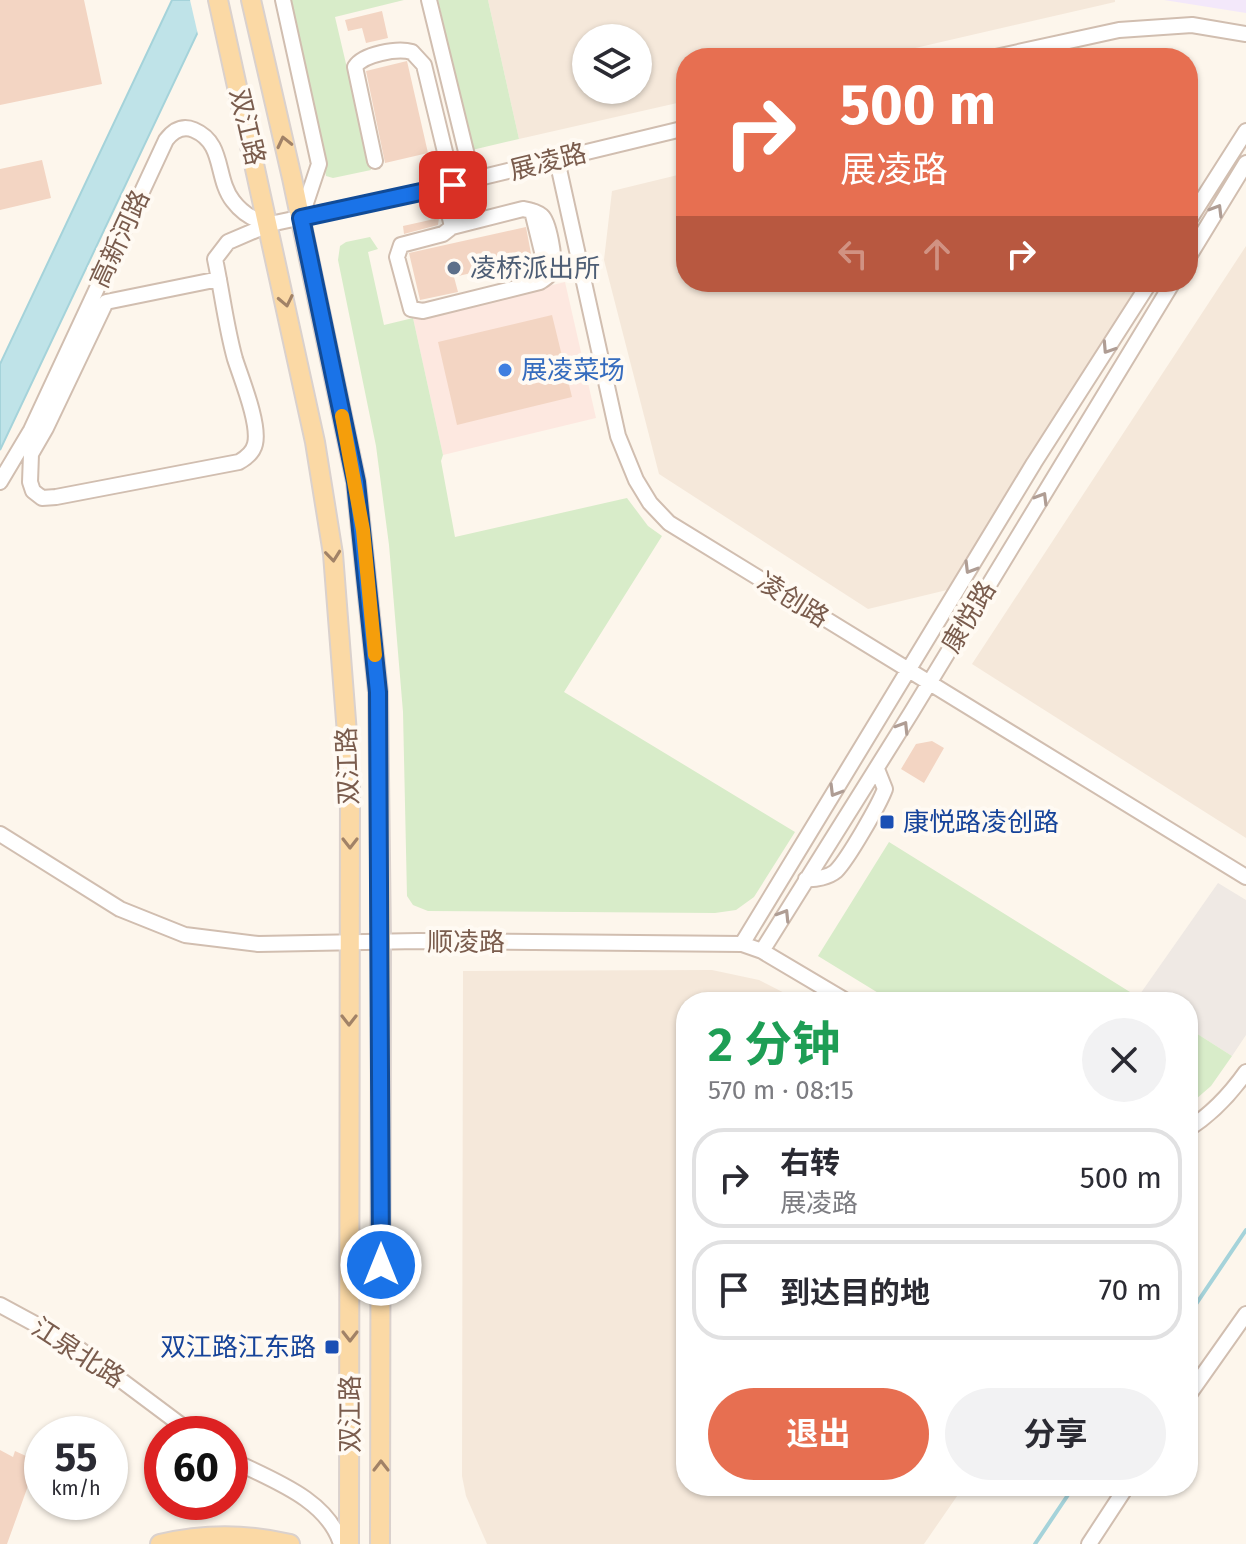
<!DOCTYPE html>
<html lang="zh">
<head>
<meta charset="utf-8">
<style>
	:root { --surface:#fff; --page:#f2f2f3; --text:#2b2b33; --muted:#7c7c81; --line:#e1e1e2; --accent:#e76f51 }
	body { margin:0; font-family:"Fira Sans","Noto Sans SC",sans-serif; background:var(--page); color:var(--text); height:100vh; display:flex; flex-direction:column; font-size:30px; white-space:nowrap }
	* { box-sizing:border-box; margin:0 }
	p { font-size:26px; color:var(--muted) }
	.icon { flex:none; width:44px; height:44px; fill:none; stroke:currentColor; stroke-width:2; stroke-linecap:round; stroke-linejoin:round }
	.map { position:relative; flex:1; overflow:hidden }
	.drawer { position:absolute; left:676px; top:992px; width:522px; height:504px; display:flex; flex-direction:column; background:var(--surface); border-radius:32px; box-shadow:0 2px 6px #0004 }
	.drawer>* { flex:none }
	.banner { position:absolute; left:676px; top:48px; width:522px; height:244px; border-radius:32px; box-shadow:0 2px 6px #0004; background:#e76f51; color:#fff; overflow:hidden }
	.fabs { position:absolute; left:572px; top:24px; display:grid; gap:16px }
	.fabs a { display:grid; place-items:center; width:80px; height:80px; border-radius:50%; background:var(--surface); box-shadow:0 2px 6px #0004; font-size:40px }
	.speed { position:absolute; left:24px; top:1416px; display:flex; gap:16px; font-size:40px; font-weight:700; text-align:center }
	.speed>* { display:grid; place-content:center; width:104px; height:104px; border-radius:50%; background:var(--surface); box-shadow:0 2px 6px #0004; line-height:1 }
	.speed small { font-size:20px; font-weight:400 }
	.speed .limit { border:12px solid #d22; background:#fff; color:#111 }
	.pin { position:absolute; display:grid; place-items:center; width:68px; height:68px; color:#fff; margin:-34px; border-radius:16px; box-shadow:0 4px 12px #0006 }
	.me { position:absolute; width:88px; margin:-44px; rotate:0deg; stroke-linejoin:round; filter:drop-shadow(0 0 6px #0008) }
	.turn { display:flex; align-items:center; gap:28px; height:168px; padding:0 32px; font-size:36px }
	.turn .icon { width:104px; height:104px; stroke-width:2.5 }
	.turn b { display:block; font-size:56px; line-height:68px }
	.lanes { display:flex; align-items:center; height:76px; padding:0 32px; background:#0003; justify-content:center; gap:40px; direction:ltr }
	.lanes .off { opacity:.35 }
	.round { display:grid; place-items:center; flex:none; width:84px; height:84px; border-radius:42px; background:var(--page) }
	.headline { display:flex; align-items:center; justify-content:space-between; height:136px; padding:0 32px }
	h1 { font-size:48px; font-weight:700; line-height:60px; color:#1e9e55 }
	.cta { display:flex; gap:16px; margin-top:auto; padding:16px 32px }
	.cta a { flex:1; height:92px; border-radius:48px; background:var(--accent); color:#fff; font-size:32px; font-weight:700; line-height:92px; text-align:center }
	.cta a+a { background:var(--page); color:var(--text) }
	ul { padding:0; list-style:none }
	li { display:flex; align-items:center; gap:24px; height:100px; margin:0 16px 12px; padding:0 16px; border:4px solid var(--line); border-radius:32px }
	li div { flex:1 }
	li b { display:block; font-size:30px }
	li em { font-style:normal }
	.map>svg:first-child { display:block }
	.residential { fill:#f5e8da; fill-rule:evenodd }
	.commercial { fill:#fde8e0 }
	.industrial { fill:#efe9e4 }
	.education { fill:#f3e8fa }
	.green { fill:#d8ecc9 }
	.water { fill:#bfe3e8; stroke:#a5d3da; stroke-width:2 }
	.pier { fill:#fdf6ec }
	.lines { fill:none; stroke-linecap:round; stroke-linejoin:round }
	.stream { stroke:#a5d3da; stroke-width:4 }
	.building { fill:#f3d5c3 }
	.minor-casing { stroke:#d1beb0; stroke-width:18 }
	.major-casing { stroke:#dad1cd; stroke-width:22 }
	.minor { stroke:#fff; stroke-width:14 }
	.major { stroke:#fbd9a5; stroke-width:18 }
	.oneway { stroke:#a18267 }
	.oneway2 { stroke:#af9d94 }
	.route-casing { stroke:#114b97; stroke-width:20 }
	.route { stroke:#1a73e8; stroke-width:14 }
	.slow { stroke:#f59e0b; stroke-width:14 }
	.service-dot { fill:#5c6f8a; stroke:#fffaf3; stroke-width:3 }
	.shop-dot { fill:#3f7fe0; stroke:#fffaf3; stroke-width:3 }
	.transit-dot { fill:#1a4fb4; stroke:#fffaf3; stroke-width:3 }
	.labels { text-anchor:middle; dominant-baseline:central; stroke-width:8; stroke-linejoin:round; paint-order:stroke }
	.street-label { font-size:26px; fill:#7a5c4d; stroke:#fffaf3 }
	.service-label { font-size:26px; fill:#4e5e75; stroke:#fffaf3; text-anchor:start }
	.shop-label { font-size:26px; fill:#366cbe; stroke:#fffaf3; text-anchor:start }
	.transit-label { font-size:26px; fill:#164399; stroke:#fffaf3; text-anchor:start }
</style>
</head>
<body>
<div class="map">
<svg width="1246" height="1544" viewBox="0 0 1246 1544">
	<rect width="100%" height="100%" fill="#fdf6ec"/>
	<path class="residential" d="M488,0H1115V2L872,58H686V101L519,139ZM586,38H638V90H586Z
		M686,173V282H1145L947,590L868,609L659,474L604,260L612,191Z
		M1246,246V838L972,664Z
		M712,970L759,980L802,1002H686V1486H964L924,1544H487L466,1496L462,1476L463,971Z"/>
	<path class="commercial" d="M565,282L596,418L443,455L413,318Z"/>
	<path class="industrial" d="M1218,883L1246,900V1035L1232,1056L1188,1028V1002H1146L1138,997Z"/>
	<path class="education" d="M1164,0H1246V13Z"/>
	<path class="green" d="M287,0H404L335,17L371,170L333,178L326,176Z
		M438,0H488L519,139L472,150Z
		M370,237L378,249L368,252L384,325L413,318L443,455L441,461L455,537L627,498L648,526L662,536L564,692L795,832L754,897L736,910L715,913L428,911L413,905L407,896L403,712L389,545L376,446L338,260L340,246L346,242Z
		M889,842L1138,997L1146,1002H893L818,956Z
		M1188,1028L1232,1056L1211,1086L1188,1106Z"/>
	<path class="water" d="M172,0H213L0,450V364Z"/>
	<path class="pier" d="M190,0H217L199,39Z"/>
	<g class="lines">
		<path class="stream" d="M1188,1316L1246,1230
			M1035,1544L1074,1486"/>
	</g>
	<path class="building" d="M0,0H84L102,84L0,105Z
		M382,11L388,38L366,43L362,28L348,31L345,20Z
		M407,61L428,153L385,163L366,71Z
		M42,160L51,198L0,210V169Z
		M439,218L438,225L404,234L403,226Z
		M526,227L532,259L454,277L458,292L420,300L409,253Z
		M552,315L572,397L457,425L438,342Z
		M932,741L944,748L924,783L901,769L916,744Z
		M0,1450L13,1457L15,1451L37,1461L7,1544H0Z"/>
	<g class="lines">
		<g class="minor-casing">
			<path id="minor" d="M283,0L319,164L301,218
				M429,0L473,180
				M991,58L1119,30L1192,25L1246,34
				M557,160L618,436L636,480L650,503L669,523L1246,877
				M375,161L355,67C363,54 397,48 412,52L424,65L453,185
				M443,187L452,227
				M523,209C529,210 537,212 542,216C549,222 555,258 553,268C551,275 546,278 540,282L423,311L411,309L397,257L401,245L443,234L452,227Z
				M1188,222L1246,131
				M1188,258L1246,163
				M522,274C534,271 542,270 543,256L532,211
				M219,279L106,302L46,428L31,454L30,482L33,491L42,498L56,497L239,462C246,458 253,453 255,444C260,424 241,378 235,359C226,327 222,292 215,259L228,242L270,224L425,191L686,128
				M0,482L31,430L166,140C173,131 182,125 194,130C225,143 215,178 233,201C242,213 255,221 270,224
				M0,834L120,909L185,935L258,944L418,941L742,944L762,951L848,1002
				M806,879C815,880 829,877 836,871C848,859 879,805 885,789L877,769
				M742,944L1034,463L1150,282
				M762,951L911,713L1173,282
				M1188,1129C1212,1114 1229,1096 1246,1072
				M0,1305L74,1345L193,1434
				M1188,1396L1246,1314
				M230,1459C269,1479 327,1498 341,1544
				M1089,1544L1127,1486"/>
		</g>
		<g class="major-casing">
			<path id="major" d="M218,0L315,442L333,554L350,772L349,1544
				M251,0L292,178L356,482L378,692L381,942L380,1544
				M160,1544C202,1534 248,1534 290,1544"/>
		</g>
		<use href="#minor" class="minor"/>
		<use href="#major" class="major"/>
	</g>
	<defs><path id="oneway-chevron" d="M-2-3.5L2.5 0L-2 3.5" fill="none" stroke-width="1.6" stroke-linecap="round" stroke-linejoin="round" transform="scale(2)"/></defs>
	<g class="oneway">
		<use href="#oneway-chevron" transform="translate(284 142) rotate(-103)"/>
		<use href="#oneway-chevron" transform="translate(286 301) rotate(78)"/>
		<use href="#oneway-chevron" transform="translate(333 556) rotate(84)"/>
		<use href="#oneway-chevron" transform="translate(350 843) rotate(90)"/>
		<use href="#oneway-chevron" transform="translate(349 1020) rotate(90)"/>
		<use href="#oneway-chevron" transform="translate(350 1336) rotate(90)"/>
		<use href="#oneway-chevron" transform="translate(381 1466) rotate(-90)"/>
	</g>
	<g class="oneway2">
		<use href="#oneway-chevron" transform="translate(1217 210) rotate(-59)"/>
		<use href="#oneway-chevron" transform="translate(1108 348) rotate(123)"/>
		<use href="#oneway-chevron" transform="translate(1042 498) rotate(-59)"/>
		<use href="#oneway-chevron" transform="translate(970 568) rotate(121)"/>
		<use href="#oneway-chevron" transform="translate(903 727) rotate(-58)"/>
		<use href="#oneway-chevron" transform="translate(835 791) rotate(121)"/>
		<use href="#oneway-chevron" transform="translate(784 915) rotate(-58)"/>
	</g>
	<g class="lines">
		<g class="route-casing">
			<path id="route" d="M381,1265L378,692L356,482L301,218L453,185"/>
		</g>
		<use href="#route" class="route"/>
		<path class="slow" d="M342,416L363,530L375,655"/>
	</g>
	<circle class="service-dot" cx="454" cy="268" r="8"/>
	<circle class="shop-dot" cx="505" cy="370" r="8"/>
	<g class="transit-dot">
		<rect x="879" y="814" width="16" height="16" rx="4"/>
		<rect x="324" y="1339" width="16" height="16" rx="4"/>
	</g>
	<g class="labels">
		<g class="street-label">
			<text transform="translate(247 127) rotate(77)">双江路</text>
			<text transform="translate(548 162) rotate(-14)">展凌路</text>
			<text transform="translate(120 239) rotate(-65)">高新河路</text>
			<text transform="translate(793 600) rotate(32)">凌创路</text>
			<text transform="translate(969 617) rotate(-59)">康悦路</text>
			<text transform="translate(348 766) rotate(-92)">双江路</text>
			<text x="466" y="942">顺凌路</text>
			<text transform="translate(78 1353) rotate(33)">江泉北路</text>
			<text transform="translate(350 1414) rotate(-90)">双江路</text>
		</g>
		<g class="service-label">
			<text x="470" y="268">凌桥派出所</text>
		</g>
		<g class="shop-label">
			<text x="521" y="370">展凌菜场</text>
		</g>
		<g class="transit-label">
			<text x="903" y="822">康悦路凌创路</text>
			<text x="316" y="1347" text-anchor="end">双江路江东路</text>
		</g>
	</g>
</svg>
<div class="fabs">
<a><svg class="icon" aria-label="layers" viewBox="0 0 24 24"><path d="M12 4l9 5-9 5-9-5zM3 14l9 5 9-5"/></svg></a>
</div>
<div class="speed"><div>55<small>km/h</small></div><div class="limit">60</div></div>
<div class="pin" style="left:453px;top:185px;background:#d93025"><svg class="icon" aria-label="arrive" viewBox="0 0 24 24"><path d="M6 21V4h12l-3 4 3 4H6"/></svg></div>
<svg class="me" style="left:381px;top:1265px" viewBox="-20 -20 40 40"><circle r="17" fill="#1a73e8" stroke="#fff" stroke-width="3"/><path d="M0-11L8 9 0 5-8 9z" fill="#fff"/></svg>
<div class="banner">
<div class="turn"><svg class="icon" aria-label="right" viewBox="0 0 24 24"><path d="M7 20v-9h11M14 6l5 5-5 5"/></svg><div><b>500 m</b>展凌路</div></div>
<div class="lanes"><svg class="icon off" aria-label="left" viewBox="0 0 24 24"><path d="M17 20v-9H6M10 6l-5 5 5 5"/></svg><svg class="icon off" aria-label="ahead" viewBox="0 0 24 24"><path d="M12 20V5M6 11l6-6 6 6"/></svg><svg class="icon" aria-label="right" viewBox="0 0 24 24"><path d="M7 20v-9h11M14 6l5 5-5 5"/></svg></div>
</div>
<section class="drawer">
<div class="headline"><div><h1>2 分钟</h1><p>570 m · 08:15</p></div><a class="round"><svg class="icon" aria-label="close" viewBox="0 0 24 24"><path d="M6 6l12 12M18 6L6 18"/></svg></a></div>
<ul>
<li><svg class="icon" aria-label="right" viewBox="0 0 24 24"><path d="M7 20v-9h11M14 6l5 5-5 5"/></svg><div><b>右转</b><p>展凌路</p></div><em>500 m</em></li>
<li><svg class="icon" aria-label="arrive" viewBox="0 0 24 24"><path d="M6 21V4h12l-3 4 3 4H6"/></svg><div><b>到达目的地</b></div><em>70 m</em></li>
</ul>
<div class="cta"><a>退出</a><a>分享</a></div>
</section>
</div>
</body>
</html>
